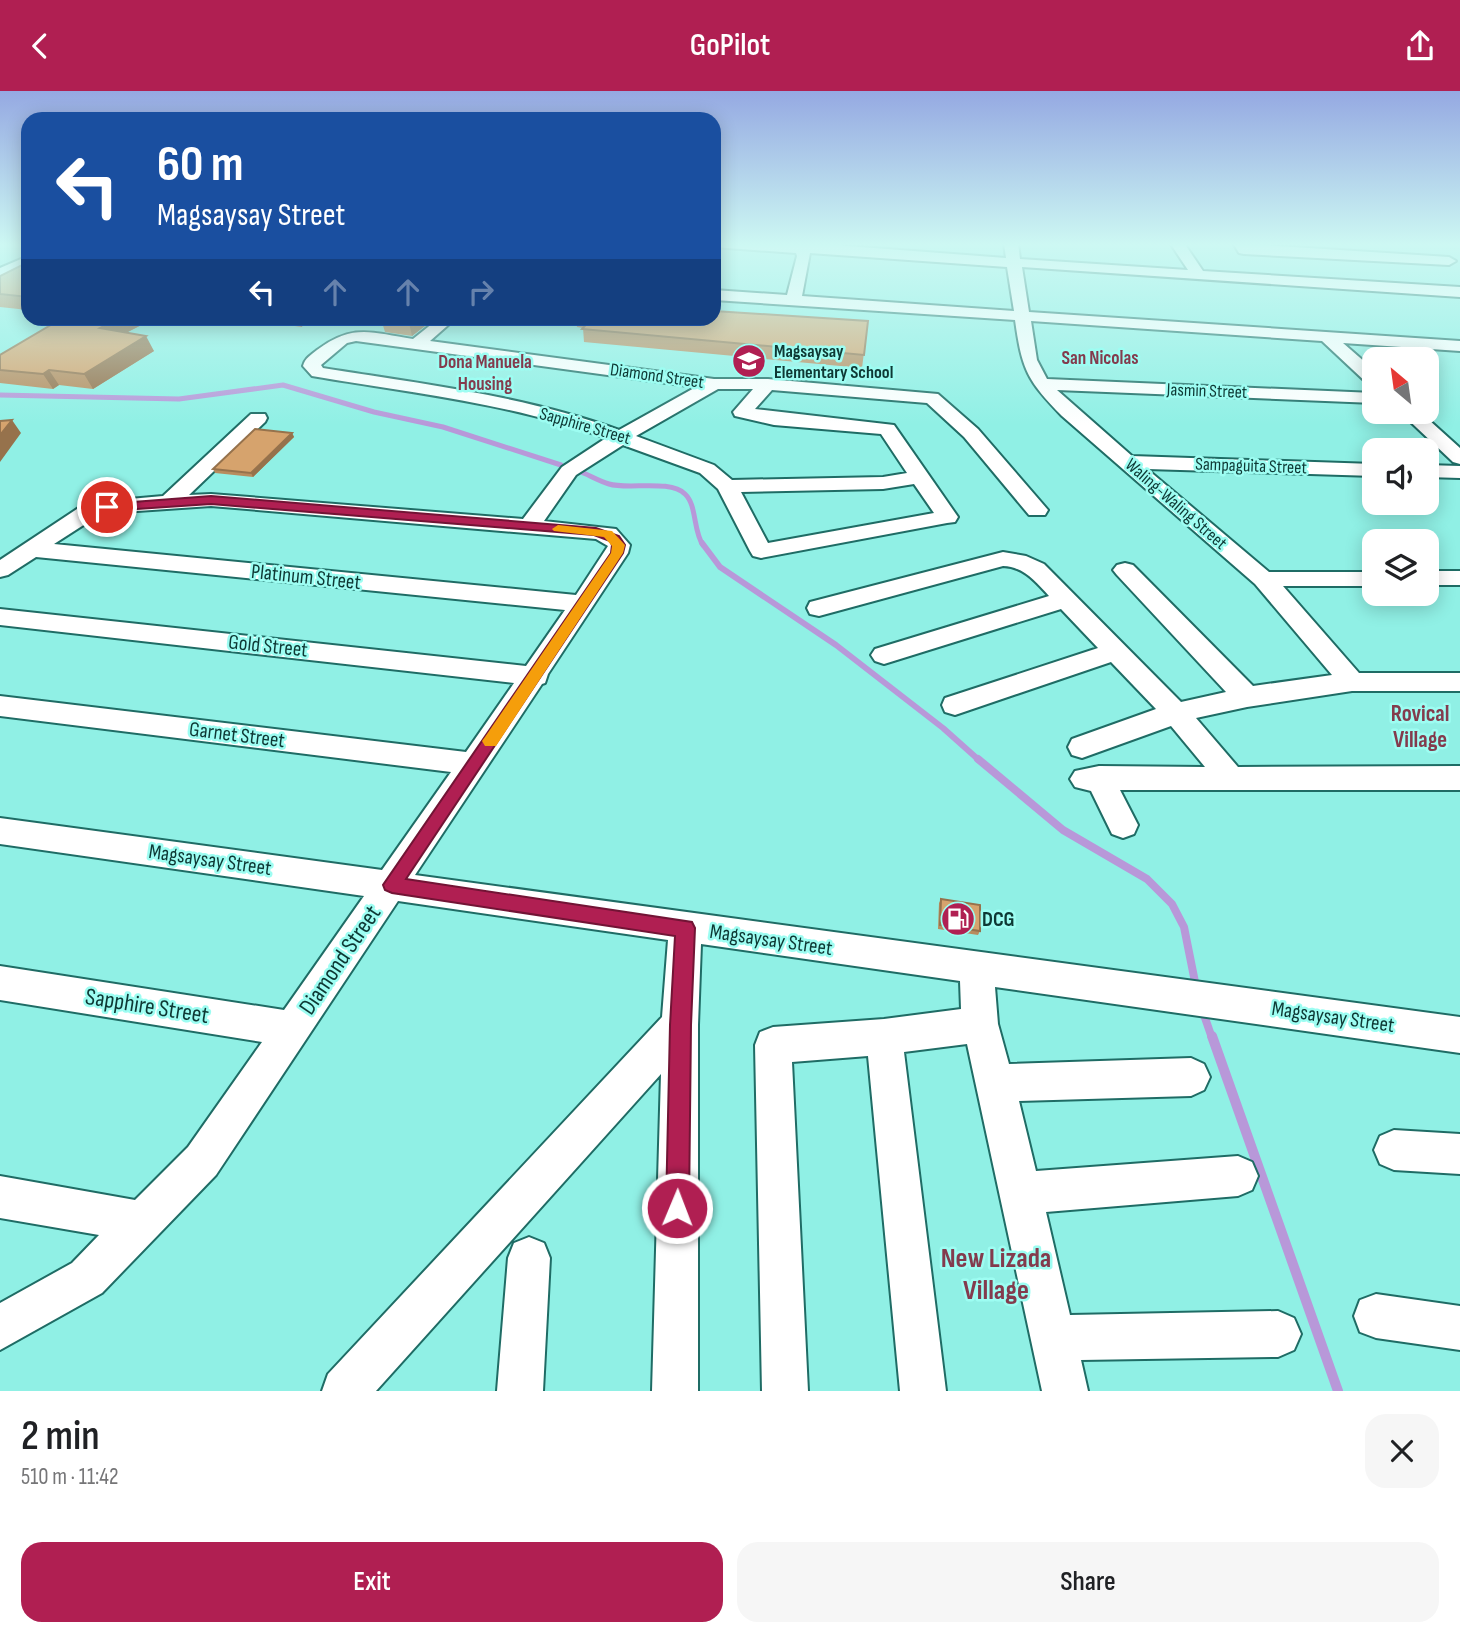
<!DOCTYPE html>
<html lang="en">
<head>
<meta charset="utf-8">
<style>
	:root { --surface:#fff; --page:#f6f6f6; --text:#202124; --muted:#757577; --accent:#b01f52 }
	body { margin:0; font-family:"Sofia Sans Condensed",sans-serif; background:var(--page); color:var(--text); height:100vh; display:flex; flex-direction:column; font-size:26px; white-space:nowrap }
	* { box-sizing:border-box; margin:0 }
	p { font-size:23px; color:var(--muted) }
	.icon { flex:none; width:38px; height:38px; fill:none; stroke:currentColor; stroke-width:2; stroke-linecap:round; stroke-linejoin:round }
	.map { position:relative; height:1300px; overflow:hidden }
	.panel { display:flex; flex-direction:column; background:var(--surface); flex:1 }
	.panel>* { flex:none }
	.hud { position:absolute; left:21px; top:21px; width:700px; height:214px; border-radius:21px; box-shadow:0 4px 18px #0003; background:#1a4fa0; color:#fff; overflow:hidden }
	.needle { width:46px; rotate:331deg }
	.fabs { position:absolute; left:1362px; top:256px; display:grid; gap:14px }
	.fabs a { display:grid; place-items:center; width:77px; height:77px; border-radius:14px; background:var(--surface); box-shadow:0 4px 18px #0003; font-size:35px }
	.pin { position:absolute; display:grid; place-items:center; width:60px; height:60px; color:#fff; margin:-30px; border:4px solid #fff; border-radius:50%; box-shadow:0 2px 7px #0007 }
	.me { position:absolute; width:77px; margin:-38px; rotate:1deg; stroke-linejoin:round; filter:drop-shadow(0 0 5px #0008) }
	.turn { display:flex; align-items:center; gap:24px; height:147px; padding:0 21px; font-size:32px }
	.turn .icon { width:91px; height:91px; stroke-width:2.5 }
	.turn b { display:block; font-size:49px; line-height:60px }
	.lanes { display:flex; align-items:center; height:66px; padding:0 21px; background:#0003; justify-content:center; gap:35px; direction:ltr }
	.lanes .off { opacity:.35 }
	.round { display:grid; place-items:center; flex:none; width:74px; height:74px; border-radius:21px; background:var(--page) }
	.overview { display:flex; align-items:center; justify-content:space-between; height:119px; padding:0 21px }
	h1 { font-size:42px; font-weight:600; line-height:52px }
	.button { display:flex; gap:14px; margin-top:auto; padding:14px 21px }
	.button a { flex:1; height:80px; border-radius:21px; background:var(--accent); color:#fff; font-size:28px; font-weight:600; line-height:80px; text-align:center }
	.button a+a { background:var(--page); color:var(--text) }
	header { display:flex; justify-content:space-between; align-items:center; height:91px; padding:0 21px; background:var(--accent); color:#fff; font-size:32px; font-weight:600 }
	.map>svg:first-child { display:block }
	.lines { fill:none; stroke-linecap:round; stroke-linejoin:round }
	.stream-far3 { stroke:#b898d9; stroke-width:5 }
	.stream-far2 { stroke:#b898d9; stroke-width:6 }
	.stream-far1 { stroke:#b898d9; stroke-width:8 }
	.stream { stroke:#b898d9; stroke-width:10 }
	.minor-casing { stroke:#1f6c65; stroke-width:4 }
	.minor { fill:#fff; fill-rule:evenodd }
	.wall { fill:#b88c5e }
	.shaded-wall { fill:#96724c }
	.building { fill:#d6a36d; stroke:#96724c; stroke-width:2 }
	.route { fill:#b01f52; stroke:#721435; stroke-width:2 }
	.slow { fill:#f59e0b }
	.labels { text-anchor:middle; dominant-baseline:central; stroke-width:5; stroke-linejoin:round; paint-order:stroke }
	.far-poi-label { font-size:18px; font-weight:bold; fill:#0e3834; stroke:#9dfdf2; text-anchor:start }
	.far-street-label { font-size:18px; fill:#0e3834; stroke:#9dfdf2 }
	.far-neighbourhood-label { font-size:19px; font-weight:bold; fill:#833b4d; stroke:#9dfdf2 }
	.street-label { font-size:21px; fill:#0e3834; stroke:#9dfdf2 }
	.poi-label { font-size:21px; font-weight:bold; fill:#0e3834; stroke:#9dfdf2; text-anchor:start }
	.neighbourhood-label { font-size:23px; font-weight:bold; fill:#833b4d; stroke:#9dfdf2 }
	.near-street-label { font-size:24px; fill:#0e3834; stroke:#9dfdf2 }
	.near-neighbourhood-label { font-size:28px; font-weight:bold; fill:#833b4d; stroke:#9dfdf2 }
</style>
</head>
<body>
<header><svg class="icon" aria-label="back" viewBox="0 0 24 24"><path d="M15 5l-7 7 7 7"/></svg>GoPilot<svg class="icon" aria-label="share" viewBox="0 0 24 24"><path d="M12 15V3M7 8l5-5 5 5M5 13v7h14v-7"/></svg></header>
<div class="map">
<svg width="1460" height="1300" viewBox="0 0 1460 1300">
	<rect width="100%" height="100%" fill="#90f0e5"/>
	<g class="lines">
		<path class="stream-far3" d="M0,304L179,308L283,294L374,321L443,336L561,374
			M579,380C589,384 599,390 609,393C628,399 670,388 685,403C697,414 693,440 703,454"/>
		<path class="stream-far2" d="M702,452L720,476L836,554L943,637L980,670"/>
		<path class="stream-far1" d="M978,668L1063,739L1147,788L1172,813L1184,836L1196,896
			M1204,924L1212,947"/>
		<path class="stream" d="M1212,945L1338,1300"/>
		<g class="minor-casing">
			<path id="minor" d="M714,152H808L1006,167L1004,152H1018L1020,168L1188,179L1170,152H1184L1203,180L1460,196V206L1022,176L1029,221L1460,250V260L1343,252L1374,279V294L1368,293L1322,250L1031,230L1037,269L1047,288L1374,302V312L1057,299L1132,365L1374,373V385L1147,378L1269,481H1374V495H1283L1359,582H1460V600H1352L1247,616L1196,627L1238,676L1460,675V699H1120L1138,734L1134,743L1123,747L1112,743L1091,700L1075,696L1070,688L1075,680L1099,675L1205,676L1171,635L1082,667L1072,664L1068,656L1072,648L1156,618L1111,571L955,624L945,621L942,614L945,607L1098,557L1061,518L884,573L875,570L871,564L875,558L1049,505C1035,490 1024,476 1003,475L819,525L810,523L807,517L810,511L1003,461L1026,465L1044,473L1181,611L1226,601L1117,484L1113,479L1117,474L1125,472L1133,474L1253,595L1332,584L1255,493L1062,325C1027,289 1022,279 1015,229L714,209V199L787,204L797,165L796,162L714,156ZM810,162L1007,176L1014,220L802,205Z
				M1233,152L1449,166L1456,170L1449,174L1244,163L1239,162Z
				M28,165V175L0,187V177Z
				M438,228H455L430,250L714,288H768L938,303L978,338L1048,419L1045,424H1029L964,346L927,312L772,299L755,318L894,334L958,426L955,431L947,432L761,467L753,465L750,460L718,398L700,382L623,354L576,384L544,430L616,438L630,454L628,462L548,583L545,592L542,593L415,784L1460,926V962L995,896L998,933L1009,973L1191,967L1204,973L1210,986L1204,999L1191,1005L1019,1010L1036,1080L1238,1065L1252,1071L1258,1085L1252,1099L1238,1105L1046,1121L1070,1224L1278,1220L1294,1227L1301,1243L1294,1259L1278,1266L1081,1269L1088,1300H1042L967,953L904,961L946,1300H900L868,965L792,971L808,1300H762L755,954L760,941L773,936L884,928L961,918L960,890L701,853L698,934V1300H652L661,983L376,1300H322L328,1283L662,926L668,849L398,810L216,1084L102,1202L0,1259V1212L72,1172L99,1144L0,1127V1085L135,1109L188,1056L262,951L0,909V875L284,919L364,805L0,753V727L382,779L451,681L0,625V605L466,661L514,592L0,534V518L526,575L565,519L36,466L8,484L0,486V469L80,416L107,410L163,405L251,323H265L267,327L265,331L189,404L211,403L523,428L562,376L606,347C514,313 414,302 318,286L312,285L303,275C305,267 311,264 317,259C354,232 371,242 413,248ZM356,250L696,296L619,339C525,305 423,293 323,277L321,274L347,252ZM718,298H753L733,321L735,325L774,334L881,343L907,382L883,386L732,389L714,374L636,345ZM914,393L934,422L768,452L741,401L883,398ZM211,415L596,448L608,455L576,504L54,453L96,426L108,422Z
				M1399,320H1419L1460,357V373L1453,371Z
				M1426,374L1460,375V387L1426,386Z
				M1426,480H1460V494H1426Z
				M1394,1039L1460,1043V1083L1394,1079L1380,1073L1374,1059L1380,1045Z
				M529,1146L544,1152L550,1167L543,1300H497L508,1167L514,1152Z
				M1376,1203L1460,1215V1259L1376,1247L1360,1241L1354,1225L1360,1209Z"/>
		</g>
		<use href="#minor" class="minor"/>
	</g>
	<path class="wall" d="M28,171V219L0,216V185Z
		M153,228L126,242L154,260L93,298L59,294L53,298L0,292V264Z
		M252,228H314L301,236Z
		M381,228H434L412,245L385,241Z
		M576,228H714L868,230L862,277L584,251L583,237L577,236Z
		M292,342L294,346L253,386L215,382L213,378Z
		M941,808L980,840L978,844L938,838L939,812Z"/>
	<path class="shaded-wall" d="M118,228H153L108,251L100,237Z
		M298,228H314L301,236Z
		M415,228H434L412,245L409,232Z
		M146,245L154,260L93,298L84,283Z
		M49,279L59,294L53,298L43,283Z
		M12,329L21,342L0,371V344Z
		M292,342L294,346L253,386L251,382Z"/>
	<path class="building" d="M28,171V206L0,203V185Z
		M714,220L868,230L864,264L582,238L591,228H714Z
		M61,228H118L100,237L146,245L84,283L49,279L43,283L0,279V264Z
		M381,228H415L409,232Z
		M12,329L0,344V330Z
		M255,338L292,342L251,382L213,378Z
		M941,808L980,814V840L940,834Z"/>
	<linearGradient id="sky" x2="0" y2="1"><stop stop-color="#95a9e2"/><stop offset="0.46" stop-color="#cdf8f3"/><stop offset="1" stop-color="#cdf8f3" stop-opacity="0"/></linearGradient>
	<rect width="1460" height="334" fill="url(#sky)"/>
	<path class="route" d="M211,405L596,437L619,445L625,454L623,462L406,788L692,831L695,837L691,934L689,1117L686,1125L677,1129L669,1125L666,1117L670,934L675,845L392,802L385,799L383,794L611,462L612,454L610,450L594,444L211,413L107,420L101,416L107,413Z"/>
	<path class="slow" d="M558,434L612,440L625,454L623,462L496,655H485L482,650L485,646L611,462L612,455L604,446L554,440L552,438Z"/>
	<defs>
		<g id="school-disc" transform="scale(1.75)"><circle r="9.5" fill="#b01f52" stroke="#9dfdf2"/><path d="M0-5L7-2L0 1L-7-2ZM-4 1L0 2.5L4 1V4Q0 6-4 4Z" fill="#fff"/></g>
		<g id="fuel-disc" transform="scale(1.75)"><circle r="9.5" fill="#b01f52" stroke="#9dfdf2"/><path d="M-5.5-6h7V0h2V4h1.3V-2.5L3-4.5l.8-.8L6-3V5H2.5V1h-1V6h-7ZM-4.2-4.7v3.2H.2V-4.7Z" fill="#fff"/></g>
	</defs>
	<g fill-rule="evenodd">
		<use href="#school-disc" x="749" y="270"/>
		<use href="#fuel-disc" x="958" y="828"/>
	</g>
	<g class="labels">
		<g class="far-poi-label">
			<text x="774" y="260">Magsaysay<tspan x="774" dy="21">Elementary School</tspan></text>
		</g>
		<g class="far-street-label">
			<text transform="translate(657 285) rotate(8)">Diamond Street</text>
			<text transform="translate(1207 300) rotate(2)">Jasmin Street</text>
			<text transform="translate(585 335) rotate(16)">Sapphire Street</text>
			<text transform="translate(1251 375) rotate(2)">Sampaguita Street</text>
			<text transform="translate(1176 413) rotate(41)">Waling-Waling Street</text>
		</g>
		<g class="far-neighbourhood-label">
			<text x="1100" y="267">San Nicolas</text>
			<text x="485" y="271">Dona Manuela<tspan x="485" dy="22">Housing</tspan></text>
		</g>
		<g class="street-label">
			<text transform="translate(306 486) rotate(6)">Platinum Street</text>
			<text transform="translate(268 555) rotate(6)">Gold Street</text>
			<text transform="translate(237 644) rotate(7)">Garnet Street</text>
			<text transform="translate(210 769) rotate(8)">Magsaysay Street</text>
			<text transform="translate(771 849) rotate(8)">Magsaysay Street</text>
			<text transform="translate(1333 926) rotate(8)">Magsaysay Street</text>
		</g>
		<g class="poi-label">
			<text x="982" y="828">DCG</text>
		</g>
		<g class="neighbourhood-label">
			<text x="1420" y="623">Rovical<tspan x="1420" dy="26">Village</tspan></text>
		</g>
		<g class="near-street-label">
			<text transform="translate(340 869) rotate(-56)">Diamond Street</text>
			<text transform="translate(147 915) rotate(9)">Sapphire Street</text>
		</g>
		<g class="near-neighbourhood-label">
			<text x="996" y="1167">New Lizada<tspan x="996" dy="32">Village</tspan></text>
		</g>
	</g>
</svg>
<div class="fabs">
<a><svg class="needle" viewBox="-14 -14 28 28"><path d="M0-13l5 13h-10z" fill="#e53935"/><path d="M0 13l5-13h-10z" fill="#757577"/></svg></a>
<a><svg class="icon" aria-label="sound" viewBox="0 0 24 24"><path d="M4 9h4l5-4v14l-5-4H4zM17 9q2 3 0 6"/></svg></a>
<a><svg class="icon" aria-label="layers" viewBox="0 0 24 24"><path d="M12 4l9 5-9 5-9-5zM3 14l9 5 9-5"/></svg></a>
</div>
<div class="pin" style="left:107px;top:416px;background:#d93025"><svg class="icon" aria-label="arrive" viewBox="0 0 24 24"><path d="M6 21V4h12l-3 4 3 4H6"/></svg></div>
<svg class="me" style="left:677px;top:1117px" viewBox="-20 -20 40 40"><circle r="17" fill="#b01f52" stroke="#fff" stroke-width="3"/><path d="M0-11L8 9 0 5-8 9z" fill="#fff"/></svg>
<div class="hud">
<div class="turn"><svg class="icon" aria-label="left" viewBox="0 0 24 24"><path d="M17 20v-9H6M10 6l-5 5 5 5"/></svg><div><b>60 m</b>Magsaysay Street</div></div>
<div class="lanes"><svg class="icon" aria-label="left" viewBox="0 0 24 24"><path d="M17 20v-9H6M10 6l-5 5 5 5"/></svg><svg class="icon off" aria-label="ahead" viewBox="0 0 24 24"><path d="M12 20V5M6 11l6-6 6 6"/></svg><svg class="icon off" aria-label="ahead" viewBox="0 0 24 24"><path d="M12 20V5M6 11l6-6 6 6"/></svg><svg class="icon off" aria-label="right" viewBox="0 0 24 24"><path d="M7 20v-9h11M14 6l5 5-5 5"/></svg></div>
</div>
</div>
<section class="panel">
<div class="overview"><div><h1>2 min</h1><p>510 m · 11:42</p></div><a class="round"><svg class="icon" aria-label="close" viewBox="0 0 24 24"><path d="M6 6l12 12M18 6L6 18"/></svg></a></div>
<div class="button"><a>Exit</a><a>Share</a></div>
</section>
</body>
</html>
